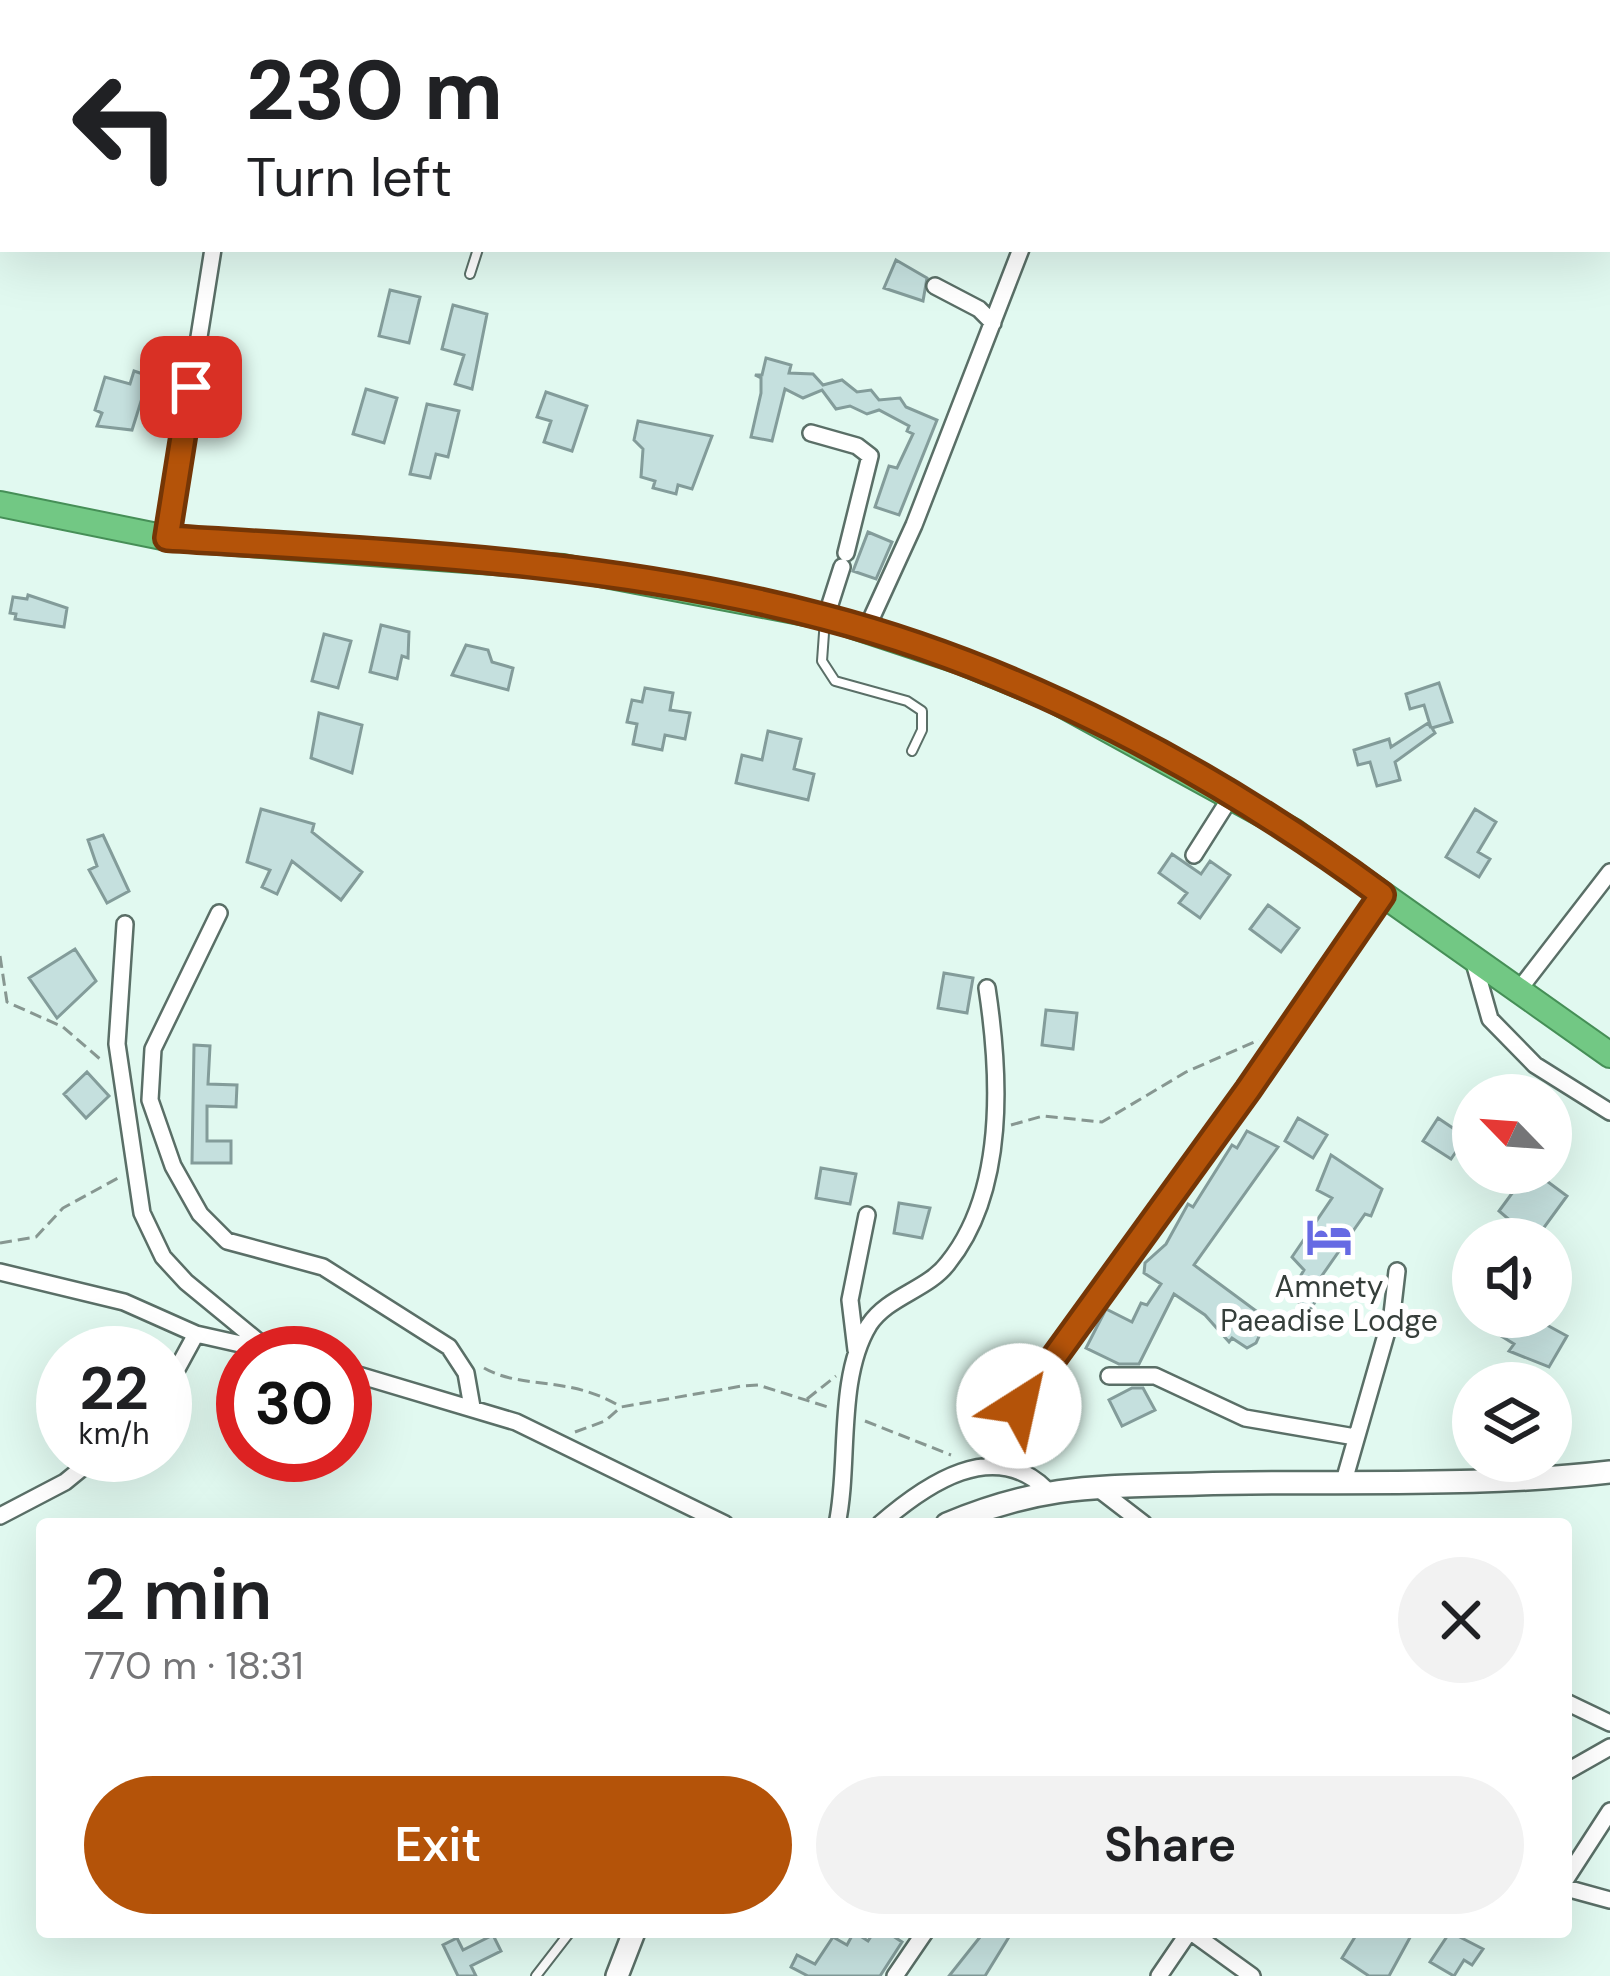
<!DOCTYPE html>
<html lang="en">
<head>
<meta charset="utf-8">
<style>
	:root { --surface:#fff; --page:#f2f2f2; --text:#202124; --muted:#757577; --accent:#b45309 }
	body { margin:0; font-family:"DM Sans",sans-serif; background:var(--page); color:var(--text); height:100vh; display:flex; flex-direction:column; font-size:45px; white-space:nowrap }
	* { box-sizing:border-box; margin:0 }
	p { font-size:39px; color:var(--muted) }
	.icon { flex:none; width:66px; height:66px; fill:none; stroke:currentColor; stroke-width:2; stroke-linecap:round; stroke-linejoin:round }
	.map { position:relative; flex:1; overflow:hidden }
	.sheet { position:absolute; left:36px; top:1518px; width:1536px; height:420px; display:flex; flex-direction:column; background:var(--surface); border-radius:12px; box-shadow:0 12px 48px #0002 }
	.sheet>* { flex:none }
	.banner { position:absolute; left:0px; top:0px; width:1611px; height:252px; box-shadow:0 12px 48px #0002; background:#fff; color:var(--text); overflow:hidden }
	.needle { width:78px; rotate:295deg }
	.tools { position:absolute; left:1452px; top:1074px; display:grid; gap:24px }
	.tools a { display:grid; place-items:center; width:120px; height:120px; border-radius:50%; background:var(--surface); box-shadow:0 12px 48px #0002; font-size:60px }
	.speed { position:absolute; left:36px; top:1326px; display:flex; gap:24px; font-size:60px; font-weight:700; text-align:center }
	.speed>* { display:grid; place-content:center; width:156px; height:156px; border-radius:50%; background:var(--surface); box-shadow:0 12px 48px #0002; line-height:1 }
	.speed small { font-size:30px; font-weight:400 }
	.speed .limit { border:18px solid #d22; background:#fff; color:#111 }
	.pin { position:absolute; display:grid; place-items:center; width:102px; height:102px; color:#fff; margin:-51px; border-radius:24px; box-shadow:0 6px 18px #0006 }
	.me { position:absolute; width:132px; margin:-66px; rotate:35deg; stroke-linejoin:round; filter:drop-shadow(0 0 9px #0008) }
	.turn { display:flex; align-items:center; gap:42px; height:252px; padding:0 48px; font-size:54px }
	.turn .icon { width:156px; height:156px; stroke-width:2.5 }
	.turn b { display:block; font-size:84px; line-height:102px }
	.round { display:grid; place-items:center; flex:none; width:126px; height:126px; border-radius:63px; background:var(--page) }
	.overview { display:flex; align-items:center; justify-content:space-between; height:204px; padding:0 48px }
	h1 { font-size:72px; font-weight:600; line-height:90px }
	.primary-button { display:flex; gap:24px; margin-top:auto; padding:24px 48px }
	.primary-button a { flex:1; height:138px; border-radius:72px; background:var(--accent); color:#fff; font-size:48px; font-weight:600; line-height:138px; text-align:center }
	.primary-button a+a { background:var(--page); color:var(--text) }
	.map>svg:first-child { display:block }
	.building { fill:#c5e0de; stroke:#839c9a; stroke-width:3 }
	.lines { fill:none; stroke-linecap:round; stroke-linejoin:round }
	.service-casing { stroke:#5a6f67; stroke-width:12 }
	.minor-casing { stroke:#5a6f67; stroke-width:20 }
	.secondary-casing { stroke:#5a6f67; stroke-width:26 }
	.trunk-casing { stroke:#468f57; stroke-width:28 }
	.path { stroke:#879791; stroke-width:3; stroke-dasharray:12 6; stroke-linecap:butt }
	.service { stroke:#fff; stroke-width:8 }
	.minor { stroke:#fff; stroke-width:15 }
	.secondary { stroke:#fff; stroke-width:21 }
	.trunk { stroke:#72c884; stroke-width:24 }
	.route-casing { stroke:#753606; stroke-width:30 }
	.route { stroke:#b45309; stroke-width:21 }
	.labels { text-anchor:middle; dominant-baseline:central; stroke-width:12; stroke-linejoin:round; paint-order:stroke }
	.poi-label { font-size:30px; fill:#363f3b; stroke:#fff }
</style>
</head>
<body>
<div class="map">
<svg width="1610" height="1976" viewBox="0 0 1610 1976">
	<rect width="100%" height="100%" fill="#e1f9f0"/>
	<path class="building" d="M896,260L927,278L923,301L884,288Z
		M390,290L420,297L409,343L379,336Z
		M453,305L487,314L472,389L455,384L464,355L442,349Z
		M766,358L791,365L789,373L813,374L823,385L842,380L857,392L871,390L879,400L900,398L906,407L937,420L899,515L875,507L889,466L897,468L913,434L907,431L909,426L879,410L867,414L850,406L836,409L822,390L803,398L785,389L772,441L751,437L761,393V378L755,375H762Z
		M134,371L149,376L132,430L97,426L102,413L95,410L105,377L130,384Z
		M366,389L397,398L384,443L353,434Z
		M546,392L587,406L572,451L544,442L551,421L537,417Z
		M427,404L459,411L448,457L436,454L430,478L410,474Z
		M638,421L712,436L692,489L678,485L676,494L653,488L655,481L641,477L643,449L634,440Z
		M868,532L892,542L876,579L853,571Z
		M28,595L67,608L64,627L15,619L16,614L10,613L13,597L27,599Z
		M381,625L409,632L408,658L402,656L397,679L370,672Z
		M324,634L351,641L338,688L312,681Z
		M466,645L488,650L492,662L513,668L508,690L452,675Z
		M1439,683L1452,722L1432,728L1435,733L1395,762L1400,780L1377,786L1370,762L1358,765L1354,750L1389,739L1391,747L1428,723L1431,728L1424,705L1410,709L1406,694Z
		M645,688L673,693L670,710L690,713L685,739L665,735L662,750L633,744L637,724L627,722L632,700L642,702Z
		M319,713L362,725L352,773L311,758Z
		M768,731L801,739L794,769L814,774L808,800L736,783L742,755L762,760Z
		M261,809L314,824L312,832L362,872L341,900L292,861L277,894L262,887L270,870L247,862Z
		M1475,809L1496,822L1478,852L1490,859L1479,877L1446,857Z
		M103,835L129,891L107,903L89,870L97,866L88,840Z
		M1172,854L1201,874L1210,861L1230,875L1200,918L1179,903L1187,893L1159,873Z
		M1268,905L1299,928L1281,952L1250,929Z
		M75,949L96,981L57,1018L29,978Z
		M944,973L973,978L967,1013L938,1008Z
		M1046,1010L1077,1013L1073,1049L1042,1045Z
		M194,1045L210,1046L208,1084L237,1085L236,1107L207,1106V1141H231V1163H192Z
		M87,1072L109,1096L86,1118L64,1094Z
		M1298,1118L1327,1135L1313,1158L1285,1141Z
		M1438,1118L1466,1137L1451,1159L1423,1141Z
		M1247,1131L1278,1147L1194,1265L1267,1319L1256,1343L1247,1348L1232,1338L1229,1342L1205,1315L1174,1294L1139,1364H1119L1086,1348L1106,1309L1132,1322L1141,1303L1147,1305L1161,1284L1144,1273L1145,1263L1166,1244L1188,1204L1193,1207L1232,1145L1237,1148Z
		M1331,1155L1382,1189L1371,1216L1365,1214L1314,1287L1320,1294L1309,1312L1290,1294L1304,1270L1292,1257L1332,1198L1317,1190Z
		M821,1168L856,1174L850,1204L816,1198Z
		M1516,1173H1536L1567,1196L1540,1233L1531,1227L1526,1234L1499,1211L1513,1192L1506,1187Z
		M899,1203L930,1208L922,1238L894,1233Z
		M1508,1317H1532L1567,1336L1549,1367L1509,1351L1514,1344L1498,1334Z
		M1132,1388H1143L1155,1410L1122,1426L1109,1400Z
		M854,1932L868,1941L874,1932H887L902,1942L880,1976H808L791,1967L797,1955L815,1964L833,1937L847,1945Z
		M984,1932H1012L985,1976H949Z
		M1358,1932H1413L1389,1976H1369L1342,1958Z
		M1450,1932L1483,1949L1472,1965L1464,1960L1454,1976L1430,1962Z
		M493,1935L501,1951L471,1966L476,1976H458L443,1945L457,1938L463,1950Z"/>
	<g class="lines">
		<g class="service-casing">
			<path id="service" d="M470,274L478,249
				M825,619L822,661L835,681L907,701L922,711V730L912,751
				M536,1976L570,1932"/>
		</g>
		<g class="minor-casing">
			<path id="minor" d="M1052,0L1058,3
				M468,3L471,0
				M642,3L643,0
				M967,3L970,0
				M935,286L979,309L993,323
				M811,433L857,446L870,456L846,553
				M167,538L213,249
				M826,617L842,567
				M866,630L914,525L1021,249
				M1194,855L1232,795
				M219,913L153,1049L150,1100L173,1166L200,1214L227,1241L323,1267L449,1347L466,1373L472,1407
				M125,924L117,1044L142,1213L163,1257L186,1282L271,1352
				M1473,959L1490,1019L1535,1065L1610,1112
				M1518,991L1610,872
				M0,1272L124,1302L196,1334L267,1350
				M856,1350L850,1300L867,1215
				M345,1371L516,1422L725,1524
				M1109,1376H1155L1245,1418L1355,1437
				M165,1391L196,1334
				M990,1465L1044,1370L1248,1090L1382,895
				M1344,1481L1392,1314L1397,1271
				M1096,1487L1144,1524
				M0,1516L65,1482L98,1455
				M837,1524C850,1466 836,1379 869,1325C888,1296 928,1290 948,1263C1007,1190 1000,1073 987,988
				M880,1524C926,1484 994,1437 1047,1490
				M1566,1702L1610,1723
				M1566,1772L1610,1747
				M1566,1879L1610,1811
				M1566,1888L1610,1900
				M1191,1932L1252,1976
				M895,1976L925,1932
				M1159,1976L1189,1932"/>
		</g>
		<g class="secondary-casing">
			<path id="secondary" d="M947,1524C1042,1484 1098,1487 1198,1484C1334,1480 1474,1488 1610,1472
				M617,1976L634,1932"/>
		</g>
		<g class="trunk-casing">
			<path id="trunk" d="M0,504L167,538L563,567L826,617L962,662L1050,698L1293,831L1610,1055"/>
		</g>
		<path class="path" d="M1079,0V3
			M835,3L838,0
			M0,22L3,23
			M1608,232L1610,234
			M0,956L7,1002L63,1027L100,1059
			M1011,1125L1043,1116L1102,1122L1186,1072L1259,1040
			M0,1243L36,1237L63,1208L120,1177
			M484,1368C522,1390 570,1375 621,1407
			M807,1399L836,1376
			M865,1421L951,1455
			M575,1432L605,1421L621,1407L742,1386L758,1385L828,1407"/>
		<use href="#service" class="service"/>
		<use href="#minor" class="minor"/>
		<use href="#secondary" class="secondary"/>
		<use href="#trunk" class="trunk"/>
	</g>
	<g class="lines">
		<g class="route-casing">
			<path id="route" d="M191,387L167,538C387,552 610,560 824,617C1024,669 1217,773 1382,895L1248,1090L1019,1406"/>
		</g>
		<use href="#route" class="route"/>
	</g>
	<defs>
		<g id="hotel-bare" transform="scale(3.6)"><path d="M-6-4.5h1.5V1H6V5H4.5V3h-9V5H-6ZM-4 0a1.8 1.8 0 1 1 3.6 0ZM.5 0V-2.5h3Q6-2.5 6 0Z" fill="#666ae3" stroke="#fff" stroke-width="2.5" paint-order="stroke"/></g>
	</defs>
	<g fill-rule="evenodd">
		<use href="#hotel-bare" x="1329" y="1237"/>
	</g>
	<g class="labels">
		<g class="poi-label">
			<text x="1329" y="1286">Amnety<tspan x="1329" dy="34">Paeadise Lodge</tspan></text>
		</g>
	</g>
</svg>
<div class="tools">
<a><svg class="needle" viewBox="-14 -14 28 28"><path d="M0-13l5 13h-10z" fill="#e53935"/><path d="M0 13l5-13h-10z" fill="#757577"/></svg></a>
<a><svg class="icon" aria-label="sound" viewBox="0 0 24 24"><path d="M4 9h4l5-4v14l-5-4H4zM17 9q2 3 0 6"/></svg></a>
<a><svg class="icon" aria-label="layers" viewBox="0 0 24 24"><path d="M12 4l9 5-9 5-9-5zM3 14l9 5 9-5"/></svg></a>
</div>
<div class="speed"><div>22<small>km/h</small></div><div class="limit">30</div></div>
<div class="pin" style="left:191px;top:387px;background:#d93025"><svg class="icon" aria-label="arrive" viewBox="0 0 24 24"><path d="M6 21V4h12l-3 4 3 4H6"/></svg></div>
<svg class="me" style="left:1019px;top:1406px" viewBox="-20 -20 40 40"><circle r="19" fill="#fff"/><path d="M0-13L10 11 0 6-10 11z" fill="#b45309"/></svg>
<div class="banner">
<div class="turn"><svg class="icon" aria-label="left" viewBox="0 0 24 24"><path d="M17 20v-9H6M10 6l-5 5 5 5"/></svg><div><b>230 m</b>Turn left</div></div>
</div>
<section class="sheet">
<div class="overview"><div><h1>2 min</h1><p>770 m · 18:31</p></div><a class="round"><svg class="icon" aria-label="close" viewBox="0 0 24 24"><path d="M6 6l12 12M18 6L6 18"/></svg></a></div>
<div class="primary-button"><a>Exit</a><a>Share</a></div>
</section>
</div>
</body>
</html>
